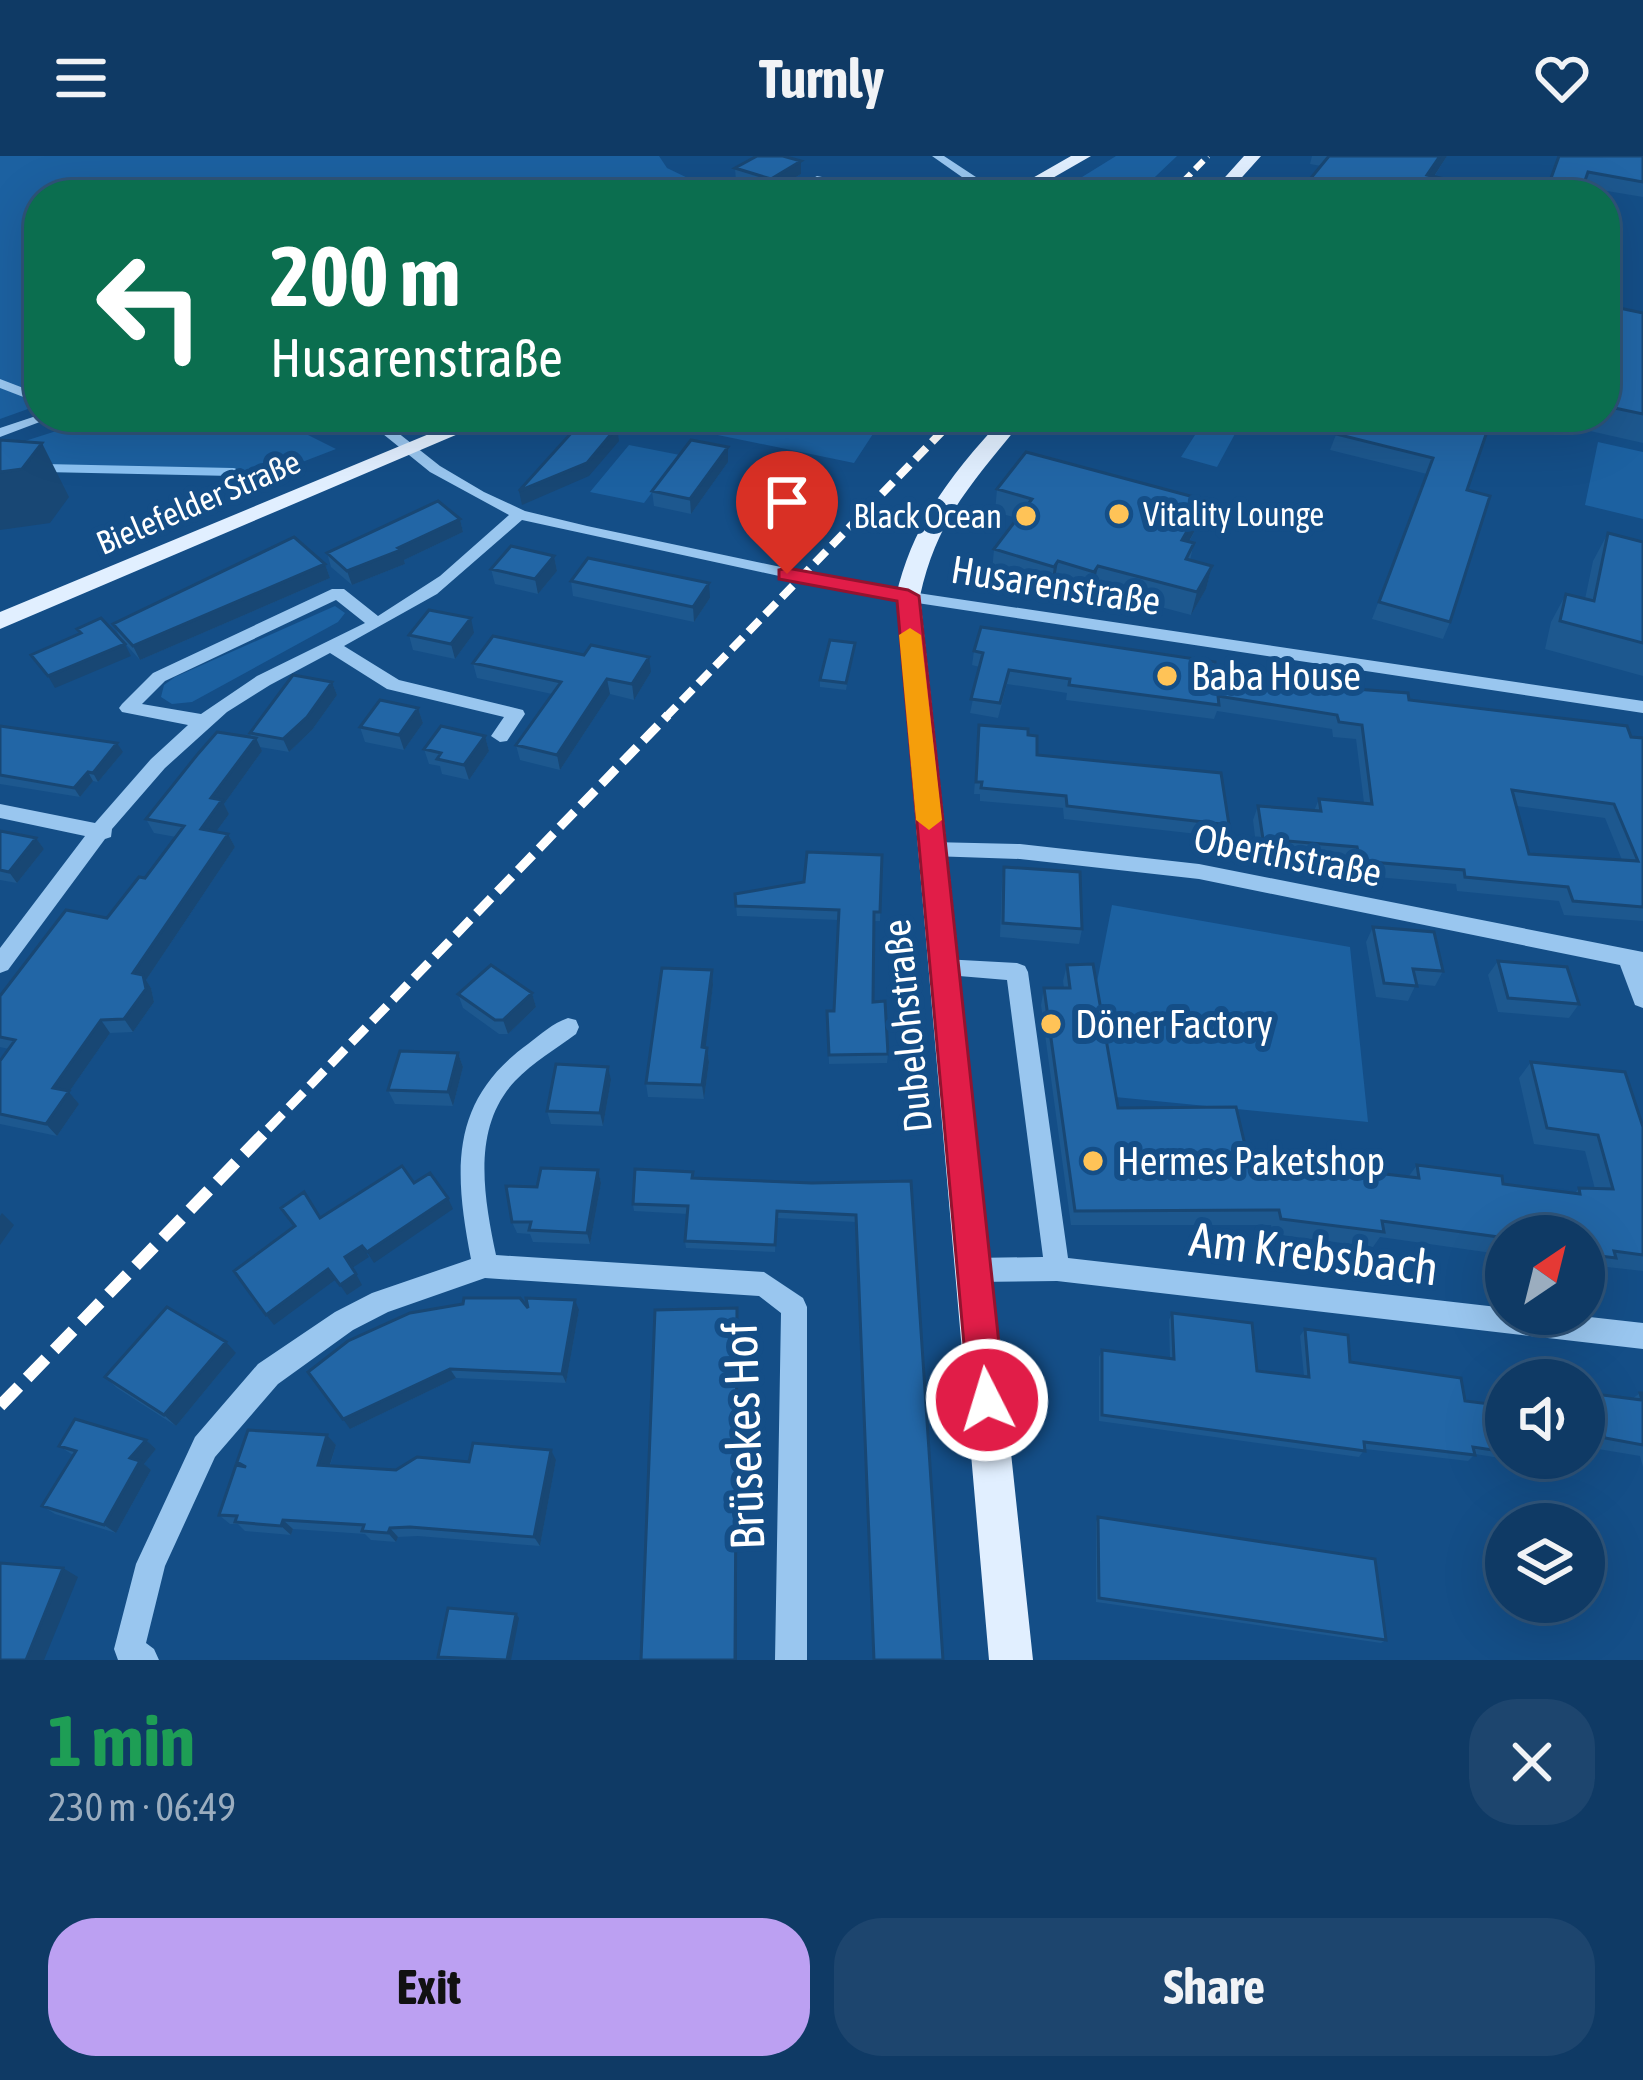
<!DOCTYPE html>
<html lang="en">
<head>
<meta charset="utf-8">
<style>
	:root { --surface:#0f3a65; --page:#1d456e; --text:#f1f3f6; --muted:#9badbf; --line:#2f5479; --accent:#bca0f2 }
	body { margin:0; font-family:"Asap Condensed",sans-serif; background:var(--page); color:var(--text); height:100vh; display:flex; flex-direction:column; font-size:45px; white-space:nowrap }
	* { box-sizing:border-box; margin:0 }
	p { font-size:39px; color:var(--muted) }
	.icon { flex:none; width:66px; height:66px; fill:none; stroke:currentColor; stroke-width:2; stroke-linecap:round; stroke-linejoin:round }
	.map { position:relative; height:1504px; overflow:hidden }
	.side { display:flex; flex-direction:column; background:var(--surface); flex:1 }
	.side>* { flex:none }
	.hud { position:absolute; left:24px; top:24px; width:1596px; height:252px; border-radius:48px; box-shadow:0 12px 48px #0002,0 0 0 3px var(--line); background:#0b6e4f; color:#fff; overflow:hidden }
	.needle { width:78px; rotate:35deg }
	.tools { position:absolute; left:1485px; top:1059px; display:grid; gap:24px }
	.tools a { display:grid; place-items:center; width:120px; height:120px; border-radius:50%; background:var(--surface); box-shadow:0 12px 48px #0002,0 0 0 3px var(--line); font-size:60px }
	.pin { position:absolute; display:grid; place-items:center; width:102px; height:102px; color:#fff; margin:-123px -51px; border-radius:50% 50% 50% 0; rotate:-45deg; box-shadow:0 0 12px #0007 }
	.pin .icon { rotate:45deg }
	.me { position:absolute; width:132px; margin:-66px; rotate:355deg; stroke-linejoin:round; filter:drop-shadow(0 0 9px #0008) }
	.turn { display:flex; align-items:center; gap:42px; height:252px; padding:0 48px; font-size:54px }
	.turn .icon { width:156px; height:156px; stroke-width:2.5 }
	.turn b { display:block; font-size:84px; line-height:102px }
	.round { display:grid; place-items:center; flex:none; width:126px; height:126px; border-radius:48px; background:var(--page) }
	.summary { display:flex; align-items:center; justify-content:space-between; height:204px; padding:0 48px }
	h1 { font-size:72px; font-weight:700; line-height:90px; color:#1e9e55 }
	.primary-button { display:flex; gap:24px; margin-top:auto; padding:24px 48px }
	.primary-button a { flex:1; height:138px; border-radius:48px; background:var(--accent); color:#111; font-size:48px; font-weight:700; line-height:138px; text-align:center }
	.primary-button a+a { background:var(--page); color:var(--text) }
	header { display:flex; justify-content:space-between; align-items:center; height:156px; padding:0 48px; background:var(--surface); font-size:54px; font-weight:700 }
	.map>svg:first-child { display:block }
	.green { fill:#1c61a1 }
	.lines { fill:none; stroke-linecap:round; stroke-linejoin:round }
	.stream { stroke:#8bc2f2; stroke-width:8 }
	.minor { fill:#99c6ef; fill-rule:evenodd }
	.major { fill:#e1efff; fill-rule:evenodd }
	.rail-far3 { stroke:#fff; stroke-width:6; stroke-dasharray:12 6; stroke-linecap:butt }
	.rail-far2 { stroke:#fff; stroke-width:8; stroke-dasharray:16 8; stroke-linecap:butt }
	.rail-far1 { stroke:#fff; stroke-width:9; stroke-dasharray:21 9; stroke-linecap:butt }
	.rail { stroke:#fff; stroke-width:12; stroke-dasharray:27 12; stroke-linecap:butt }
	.wall { fill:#1d588f; fill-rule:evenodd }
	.shaded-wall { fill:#184774 }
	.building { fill:#2266a6; stroke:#184774; stroke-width:3; fill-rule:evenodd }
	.route { fill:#e11d48; stroke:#92132f; stroke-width:3 }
	.slow { fill:#f59e0b }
	.poi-dot { fill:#ffc357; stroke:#144e87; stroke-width:4.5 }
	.labels { text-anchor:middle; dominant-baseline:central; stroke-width:12; stroke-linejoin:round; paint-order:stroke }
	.far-street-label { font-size:33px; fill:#fff; stroke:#144e87 }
	.far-poi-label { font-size:33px; fill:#fff; stroke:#144e87; text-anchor:start }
	.street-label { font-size:39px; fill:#fff; stroke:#144e87 }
	.poi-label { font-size:39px; fill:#fff; stroke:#144e87; text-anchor:start }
	.near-street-label { font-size:48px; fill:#fff; stroke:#144e87 }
</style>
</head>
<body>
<header><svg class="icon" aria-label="menu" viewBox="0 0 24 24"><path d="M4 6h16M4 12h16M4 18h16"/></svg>Turnly<svg class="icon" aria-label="heart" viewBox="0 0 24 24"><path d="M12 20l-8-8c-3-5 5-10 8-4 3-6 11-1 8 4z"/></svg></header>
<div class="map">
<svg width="1643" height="1504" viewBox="0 0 1643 1504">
	<rect width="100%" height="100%" fill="#144e87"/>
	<path class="green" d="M0,0H659L667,12L723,39H39V249L0,263Z
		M1116,0H1177L1136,39H1053Z
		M100,261H272L336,293L271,318L0,314V293Z
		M670,261H884L854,307L664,268Z
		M1202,268L1236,276L1217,311L1181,301Z
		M1598,286L1643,296V363L1585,349Z
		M629,289L680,299L644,347L590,336Z
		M335,450L345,457L338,466L192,546L172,548L161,541L164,529L175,521Z
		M1112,749L1350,791L1368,966L1115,941L1097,826Z"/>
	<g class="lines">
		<path class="stream" d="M44,312L233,316"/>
		<path class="minor" d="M932,0H944L982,25L1017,39C1003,39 989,31 976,31C962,32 949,39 934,39L969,26Z
			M817,20L827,22L798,39H783Z
			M0,223L39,238V247L0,232Z
			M39,259L53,261L0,281V272Z
			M362,261H378L440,310L484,336L525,355L587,370L871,430L1643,545V557L871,440L522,364L437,438L344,490L399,524L523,554L525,558L507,585L500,586L491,580L504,561L387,533L330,497L270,529L227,556L165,612L112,673L111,681L105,683L8,814L0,817V792L85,680L0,662V648L95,667L151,603L188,569L122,556L119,552L122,548L153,517L332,433H344L378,460L440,420L509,359L430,316ZM336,444L365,467L257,520L201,558L142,548L165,525Z
			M931,686L1020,688L1199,708L1643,796V852L1635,849L1620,809L1199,723L1020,703L931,700L921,693Z
			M943,803L1017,807L1025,810L1028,816L1068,1102L1506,1152V1158H1563L1643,1167V1193L1057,1125L974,1126L965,1123L961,1114L965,1105L974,1102L1043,1101L1007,824L935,818L932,812L935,806Z
			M568,862L576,864L579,871L576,878C556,893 533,906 515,925C471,972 484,1041 496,1099L764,1116L803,1142L807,1151V1504H775L781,1157L759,1140L485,1122L388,1156L353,1174L278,1228L215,1301L165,1410L146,1487L154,1493L159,1504H118L114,1493L136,1408L195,1281L258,1208L335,1156L372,1137L471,1103C454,1015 449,945 528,888C541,878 553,867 568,862Z"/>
		<path class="major" d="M1071,0H1091L1023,39H1003Z
			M1244,0H1261L1226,39H1209Z
			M470,261H498L0,473V456Z
			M1004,261H1025C976,324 938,358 920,440L1033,1504H989L896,440C913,366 953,316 1004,261Z"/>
		<path class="rail-far3" d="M1170,39L1208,0"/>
		<path class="rail-far2" d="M665,562L956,261"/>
		<path class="rail-far1" d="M268,973L668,559"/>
		<path class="rail" d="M0,1250L271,970"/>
	</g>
	<path class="wall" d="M1312,0H1447L1434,21L1321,10L1310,8Z
		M1559,0H1643V41L1583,31Z
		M801,5V18L771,36L736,25L735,12Z
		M1605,149L1643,157V287L1559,268L1561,261H1605Z
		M1080,261H1132L1118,278L1079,267Z
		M1306,261H1492L1467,334L1450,466L1443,483L1372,463L1427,318L1330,294L1339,271Z
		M728,306L691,358L654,350L652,335Z
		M997,333L1205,344L1199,367L1189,386L1194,387L1190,404L1212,410L1206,433L1191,459L1093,433L1090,439L1054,428L1050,434L992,416L994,393L1017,362L995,356Z
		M460,363L463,376L404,404L405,408L352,429L331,411L327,397Z
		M1608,377L1643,386V520L1545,493L1551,466L1566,438L1585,443L1593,405Z
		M554,400L557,415L538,438L495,428L491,413Z
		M325,408L330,422L140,504L121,483L113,468Z
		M571,425L710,442L694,466L573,440Z
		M474,477L455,503L413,494L409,479Z
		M855,487L846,534L820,531V524Z
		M974,495L1215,510L1290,528L1409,544L1643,582V765L1564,759L1559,745L1457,735L1456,728L1353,719L1351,705L1257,697L1253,664L1258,650L1314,655L1319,643L1364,647L1356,583L1333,581L1332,573L1217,555L1214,563L1066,544L1067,537L1007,528L998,562L970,557L980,511L972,509ZM1516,650L1605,662L1622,704L1529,698Z
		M473,507L651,516L634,544L610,538L560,614L520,604L516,589L552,538L477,522Z
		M332,526L337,539L312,574L289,596L260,591L262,595L224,648L229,658L216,676L228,678L235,691L146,824L151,832L154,846L133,876L110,877L69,936L79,948L57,980L0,968V905L9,893L0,891V840L107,762L145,722L176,681L154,677L146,663L251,581L250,577Z
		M418,552L423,567L404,594L365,586L360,571Z
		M0,570L123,596L98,626L93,625L80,641L0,628Z
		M1028,579L1037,599L1229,669L1224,681L1064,663L1063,652L980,645V638H974L978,582Z
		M485,580L489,595L469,624L442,618L440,610L429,608L424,593Z
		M0,675L36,682L44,693L17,727L0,724Z
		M882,699L880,765H874L873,846L888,898L887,907L829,908L827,855H834L839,764L737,760L735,738L804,726Z
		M1004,711L1082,773L1079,788L1000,781L1002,725Z
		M1373,771L1443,815L1435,830L1416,828L1408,845L1376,841L1366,786Z
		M1498,805L1579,848L1569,862L1498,856L1488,819Z
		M1067,809L1118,952L1248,1002L1409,1020L1417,1009L1503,1028L1575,1037L1579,1032L1595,1033L1585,995L1534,988L1519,922L1531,906L1643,971V1115L1607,1111L1601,1117L1584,1114V1080H1506V1099L1380,1081L1373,1091L1273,1078L1271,1069H1071L1041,849L1044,832H1064L1063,825Z
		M712,814L713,829L705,892H707L709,906L704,943L648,941L646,927Z
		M532,837L536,851L508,878H499L463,852L458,838Z
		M458,897L463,911L453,950L395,948L388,934Z
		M611,924L603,970L551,968L547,955Z
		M598,1014L601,1027L590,1088L533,1086L530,1078L517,1077L512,1066L537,1031Z
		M694,1022L812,1027L911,1025L856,1066L777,1062L775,1096L686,1092L685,1085L688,1058L634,1055L633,1048Z
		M463,1148L579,1154L566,1227L456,1222L350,1273Z
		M1172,1157L1257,1215L1304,1220L1300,1180L1305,1173L1350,1206L1465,1245L1506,1250V1302H1515L1512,1304L1475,1298L1468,1305L1365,1293L1359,1301L1099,1265V1201L1102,1194L1170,1203L1169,1164Z
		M236,1197L176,1270L117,1232L105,1221Z
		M1640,1237H1643V1311L1640,1300L1592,1292L1584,1257V1246L1595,1238L1632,1243Z
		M327,1279L336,1289L330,1310L396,1314L469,1306L556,1304L540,1390L418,1380L398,1381L396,1386L371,1384L365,1378L293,1373L291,1379L245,1375L238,1368H230L219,1359L242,1311L237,1306Z
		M146,1284L156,1293L144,1308L151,1314L116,1377L55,1358L42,1350L73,1299L59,1290Z
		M1098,1361L1386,1484L1381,1487L1096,1446V1366Z"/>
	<path class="shaded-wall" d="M1440,0H1447L1422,39L1427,19Z
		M801,5V18L771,36V23Z
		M1121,261H1132L1118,278Z
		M617,271L619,285L589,320L522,349L519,335Z
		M42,287L69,341L50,367L0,374V316Z
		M728,291V306L691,358L690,343Z
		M1205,344L1199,367L1177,407L1182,384Z
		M460,363L463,376L404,404L405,408L352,429L347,415Z
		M554,400L557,415L538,438L535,423Z
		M1058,405L1054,428L1050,434L1054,411Z
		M325,408L330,422L140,504L133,490Z
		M1098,410L1093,433L1090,439L1094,416Z
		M1212,410L1206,433L1191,459L1197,436Z
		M709,427L710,442L694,466L693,451Z
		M471,462L474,477L455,503L451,488Z
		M125,488L131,500L55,532L48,520Z
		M649,501L651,516L634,544L632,528Z
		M607,523L610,538L560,614L557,599Z
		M332,526L337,539L312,574L289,596L283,583Z
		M418,552L423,567L404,594L399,579Z
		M485,580L489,595L469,624L464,609Z
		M256,582L262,595L224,648L229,658L208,687L201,673L211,642Z
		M117,587L123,596L98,626L93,617Z
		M88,616L93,625L80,641L74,632Z
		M228,678L235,691L146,824L151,832L154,846L133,876L124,863L133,817Z
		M36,682L44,693L17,727L9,716Z
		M712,814L713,829L704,905L702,891Z
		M532,837L536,851L508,878L503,864Z
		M101,864L110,877L69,936L79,948L57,980L46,968L53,932Z
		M707,892L709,906L704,943L702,929Z
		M458,897L463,911L453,950L448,936Z
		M608,911L611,924L603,970L600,957Z
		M598,1014L601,1027L590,1088L587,1077Z
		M448,1042L453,1053L374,1107L367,1096Z
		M2,1057L14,1069L0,1089V1060Z
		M362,1090L369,1101L352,1112L345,1101Z
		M328,1113L335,1124L274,1169L266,1159Z
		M356,1118L362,1129L347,1139L340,1129Z
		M575,1144L579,1154L566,1227L562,1218Z
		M737,1152V1504H735Z
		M226,1186L236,1197L176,1270L164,1259Z
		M450,1213L456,1222L350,1273L343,1263Z
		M327,1279L336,1289L327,1318L318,1309Z
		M146,1284L156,1293L144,1308L151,1314L116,1377L104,1369L130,1302Z
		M551,1294L556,1304L540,1390L534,1381Z
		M283,1364L293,1373L291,1379L281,1370Z
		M390,1372L398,1381L396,1386L388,1377Z
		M63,1412L78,1421L44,1504H26Z
		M516,1458L519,1462L511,1504H507Z"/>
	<path class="building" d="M757,0H783L801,5L771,23L735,12Z
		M1329,0H1440L1427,19L1454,25L1445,39H1297Z
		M1559,0H1643V26L1588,16L1580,39H1545Z
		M1605,149L1643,157V258L1605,250Z
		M1342,261H1492L1467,334L1490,340L1450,466L1379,446L1433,302L1336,278Z
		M582,265L617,271L587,307L519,335Z
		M0,284L42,287L22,313L0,316Z
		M691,284L728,291L690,343L652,335Z
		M1026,296L1205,344L1182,384L1194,387L1186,403L1212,410L1197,436L1098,410L1094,416L1058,405L1054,411L994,393L1032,343L997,333Z
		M438,345L460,363L398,392L401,394L347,415L327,397Z
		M1608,377L1643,386V487L1560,465L1566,438L1594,445Z
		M294,381L325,408L133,490L113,468Z
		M511,390L554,400L535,423L491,413Z
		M588,402L709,427L693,451L571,425Z
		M429,454L471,462L451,488L409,479Z
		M101,462L125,488L48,520L31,499L81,477L77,473Z
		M981,471L1215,506V510L1290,522V528L1408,537L1409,544L1627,570L1631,581L1643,582V751L1573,745L1568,731L1465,721L1464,714L1360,705L1357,691L1263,683L1258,650L1321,655L1319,643L1372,648L1362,569L1339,566L1337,559L1218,540L1219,549L1069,529L1070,523L1009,514L1000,547L971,543L983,497L974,495ZM1512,634L1614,648L1638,705L1529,698Z
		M493,480L584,499L591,489L649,501L632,528L607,523L557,599L516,589L561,526L473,507Z
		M830,484L855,487L846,527L820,524Z
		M293,519L332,526L307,561L283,583L250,577Z
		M380,544L418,552L399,579L360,571Z
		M979,569L1028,573V579L1037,580V599L1221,617L1229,669L1067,650L1066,640L981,632L982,626H976Z
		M0,570L117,587L93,617L88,616L74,632L0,619Z
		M441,570L485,580L464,609L437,603L441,597L424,593Z
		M217,576L256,582L211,642L222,644L201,673L228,678L133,817L143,819L146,833L124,863L101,864L53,932L69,935L46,968L0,958V905L15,884L0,881V840L66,754L107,762L139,721L145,722L184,670L146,663L197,599Z
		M0,675L36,682L9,716L0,714Z
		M807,696L882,699L880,756H874L873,846L885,845L888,898L829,899L827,855H834L839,754L736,750L735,738L804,726Z
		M1004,711L1080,716L1082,773L1003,767Z
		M1373,771L1434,776L1443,815L1413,813L1417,830L1384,827Z
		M1498,805L1567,811L1579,848L1508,842Z
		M1093,808L1118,952L1236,951L1248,1002L1419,1022L1417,1009L1502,1020L1503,1028L1580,1038L1579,1032L1613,1033L1598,979L1547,972L1531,906L1625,916L1643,971V1099L1614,1095L1616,1102L1584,1098V1080H1506V1082L1382,1065L1384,1076L1281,1063L1279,1054L1075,1055L1044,832H1070L1067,809Z
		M491,809L532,837L503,864H495L458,838Z
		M662,812L712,814L702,891L707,892L702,929L646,927Z
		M400,895L458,897L448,936L388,934Z
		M556,908L608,911L600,957L547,955Z
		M402,1010L414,1027L430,1017L448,1042L367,1096L362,1090L345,1101L356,1118L340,1129L328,1113L266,1159L234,1115L295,1070L281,1052L304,1036L320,1062Z
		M541,1012L598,1014L587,1077L529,1074L531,1066H512L506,1030L537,1031Z
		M635,1013L693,1016L692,1022L812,1027L911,1025L943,1504H874L856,1059L777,1055L775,1089L685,1085L688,1050L633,1048Z
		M464,1142H520L528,1152L526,1142L575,1144L562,1218L450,1213L343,1263L308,1216L348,1185L410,1157L463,1148Z
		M167,1151L226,1186L164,1259L105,1221Z
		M737,1152L735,1504H641L655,1154Z
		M1172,1157L1252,1167L1257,1215L1309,1221L1305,1173L1348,1179L1350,1206L1461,1222L1465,1245L1506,1250V1296L1473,1291L1475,1299L1364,1286L1365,1295L1102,1259V1194L1174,1203Z
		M1640,1237H1643V1289L1605,1282L1595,1238L1642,1244Z
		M75,1263L146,1284L130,1302L140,1305L104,1369L42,1350L76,1295L59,1290Z
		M248,1274L327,1279L318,1309L396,1314L417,1301L469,1306L473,1287L551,1294L534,1381L410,1371L390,1372L388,1377L362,1375L364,1369L283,1364L281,1370L235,1366L237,1360L219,1359L236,1309L246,1311L237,1306Z
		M1098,1361L1375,1403L1386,1484L1099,1442Z
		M0,1407L63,1412L26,1504H0Z
		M448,1452L516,1458L507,1504L438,1501Z"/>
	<path class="route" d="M787,412L908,434L919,440L1005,1244L999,1257L987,1262L974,1257L969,1244L897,445L779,423V414Z"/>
	<path class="slow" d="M910,472L921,479L942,664L929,674L916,664L899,479Z"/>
	<g class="poi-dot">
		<circle cx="1119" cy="358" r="12"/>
		<circle cx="1026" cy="360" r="12"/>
		<circle cx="1167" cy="520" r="12"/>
		<circle cx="1051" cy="868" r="12"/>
		<circle cx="1093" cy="1005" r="12"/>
	</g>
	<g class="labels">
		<g class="far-street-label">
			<text transform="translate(198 346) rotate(-23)">Bielefelder Straße</text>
		</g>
		<g class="far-poi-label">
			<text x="1143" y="358">Vitality Lounge</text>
			<text x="1002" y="360" text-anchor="end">Black Ocean</text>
		</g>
		<g class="street-label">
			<text transform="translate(1056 429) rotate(9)">Husarenstraße</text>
			<text transform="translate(1288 699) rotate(11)">Oberthstraße</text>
			<text transform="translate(907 870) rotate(-96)">Dubelohstraße</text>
		</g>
		<g class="poi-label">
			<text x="1191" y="520">Baba House</text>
			<text x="1075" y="868">Döner Factory</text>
			<text x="1117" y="1005">Hermes Paketshop</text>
		</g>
		<g class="near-street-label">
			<text transform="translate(1314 1097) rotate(7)">Am Krebsbach</text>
			<text transform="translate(743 1280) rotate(-92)">Brüsekes Hof</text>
		</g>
	</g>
</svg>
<div class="tools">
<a><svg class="needle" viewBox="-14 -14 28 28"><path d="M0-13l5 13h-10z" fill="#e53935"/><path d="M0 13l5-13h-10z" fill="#9badbf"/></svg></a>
<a><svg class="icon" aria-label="sound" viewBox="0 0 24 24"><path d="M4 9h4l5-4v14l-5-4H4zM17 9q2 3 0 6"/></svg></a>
<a><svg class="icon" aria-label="layers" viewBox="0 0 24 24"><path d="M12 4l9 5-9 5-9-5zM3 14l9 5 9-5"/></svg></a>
</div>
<div class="pin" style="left:787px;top:418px;background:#d93025"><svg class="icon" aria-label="arrive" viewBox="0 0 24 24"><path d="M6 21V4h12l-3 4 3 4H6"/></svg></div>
<svg class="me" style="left:987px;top:1244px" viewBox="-20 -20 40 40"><circle r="17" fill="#e11d48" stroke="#fff" stroke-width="3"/><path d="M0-11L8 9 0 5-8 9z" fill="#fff"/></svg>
<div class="hud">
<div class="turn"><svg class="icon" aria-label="left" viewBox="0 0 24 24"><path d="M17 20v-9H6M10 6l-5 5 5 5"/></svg><div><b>200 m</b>Husarenstraße</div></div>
</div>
</div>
<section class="side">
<div class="summary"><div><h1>1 min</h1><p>230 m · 06:49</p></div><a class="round"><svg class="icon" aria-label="close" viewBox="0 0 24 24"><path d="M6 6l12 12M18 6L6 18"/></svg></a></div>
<div class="primary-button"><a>Exit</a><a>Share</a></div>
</section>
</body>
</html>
